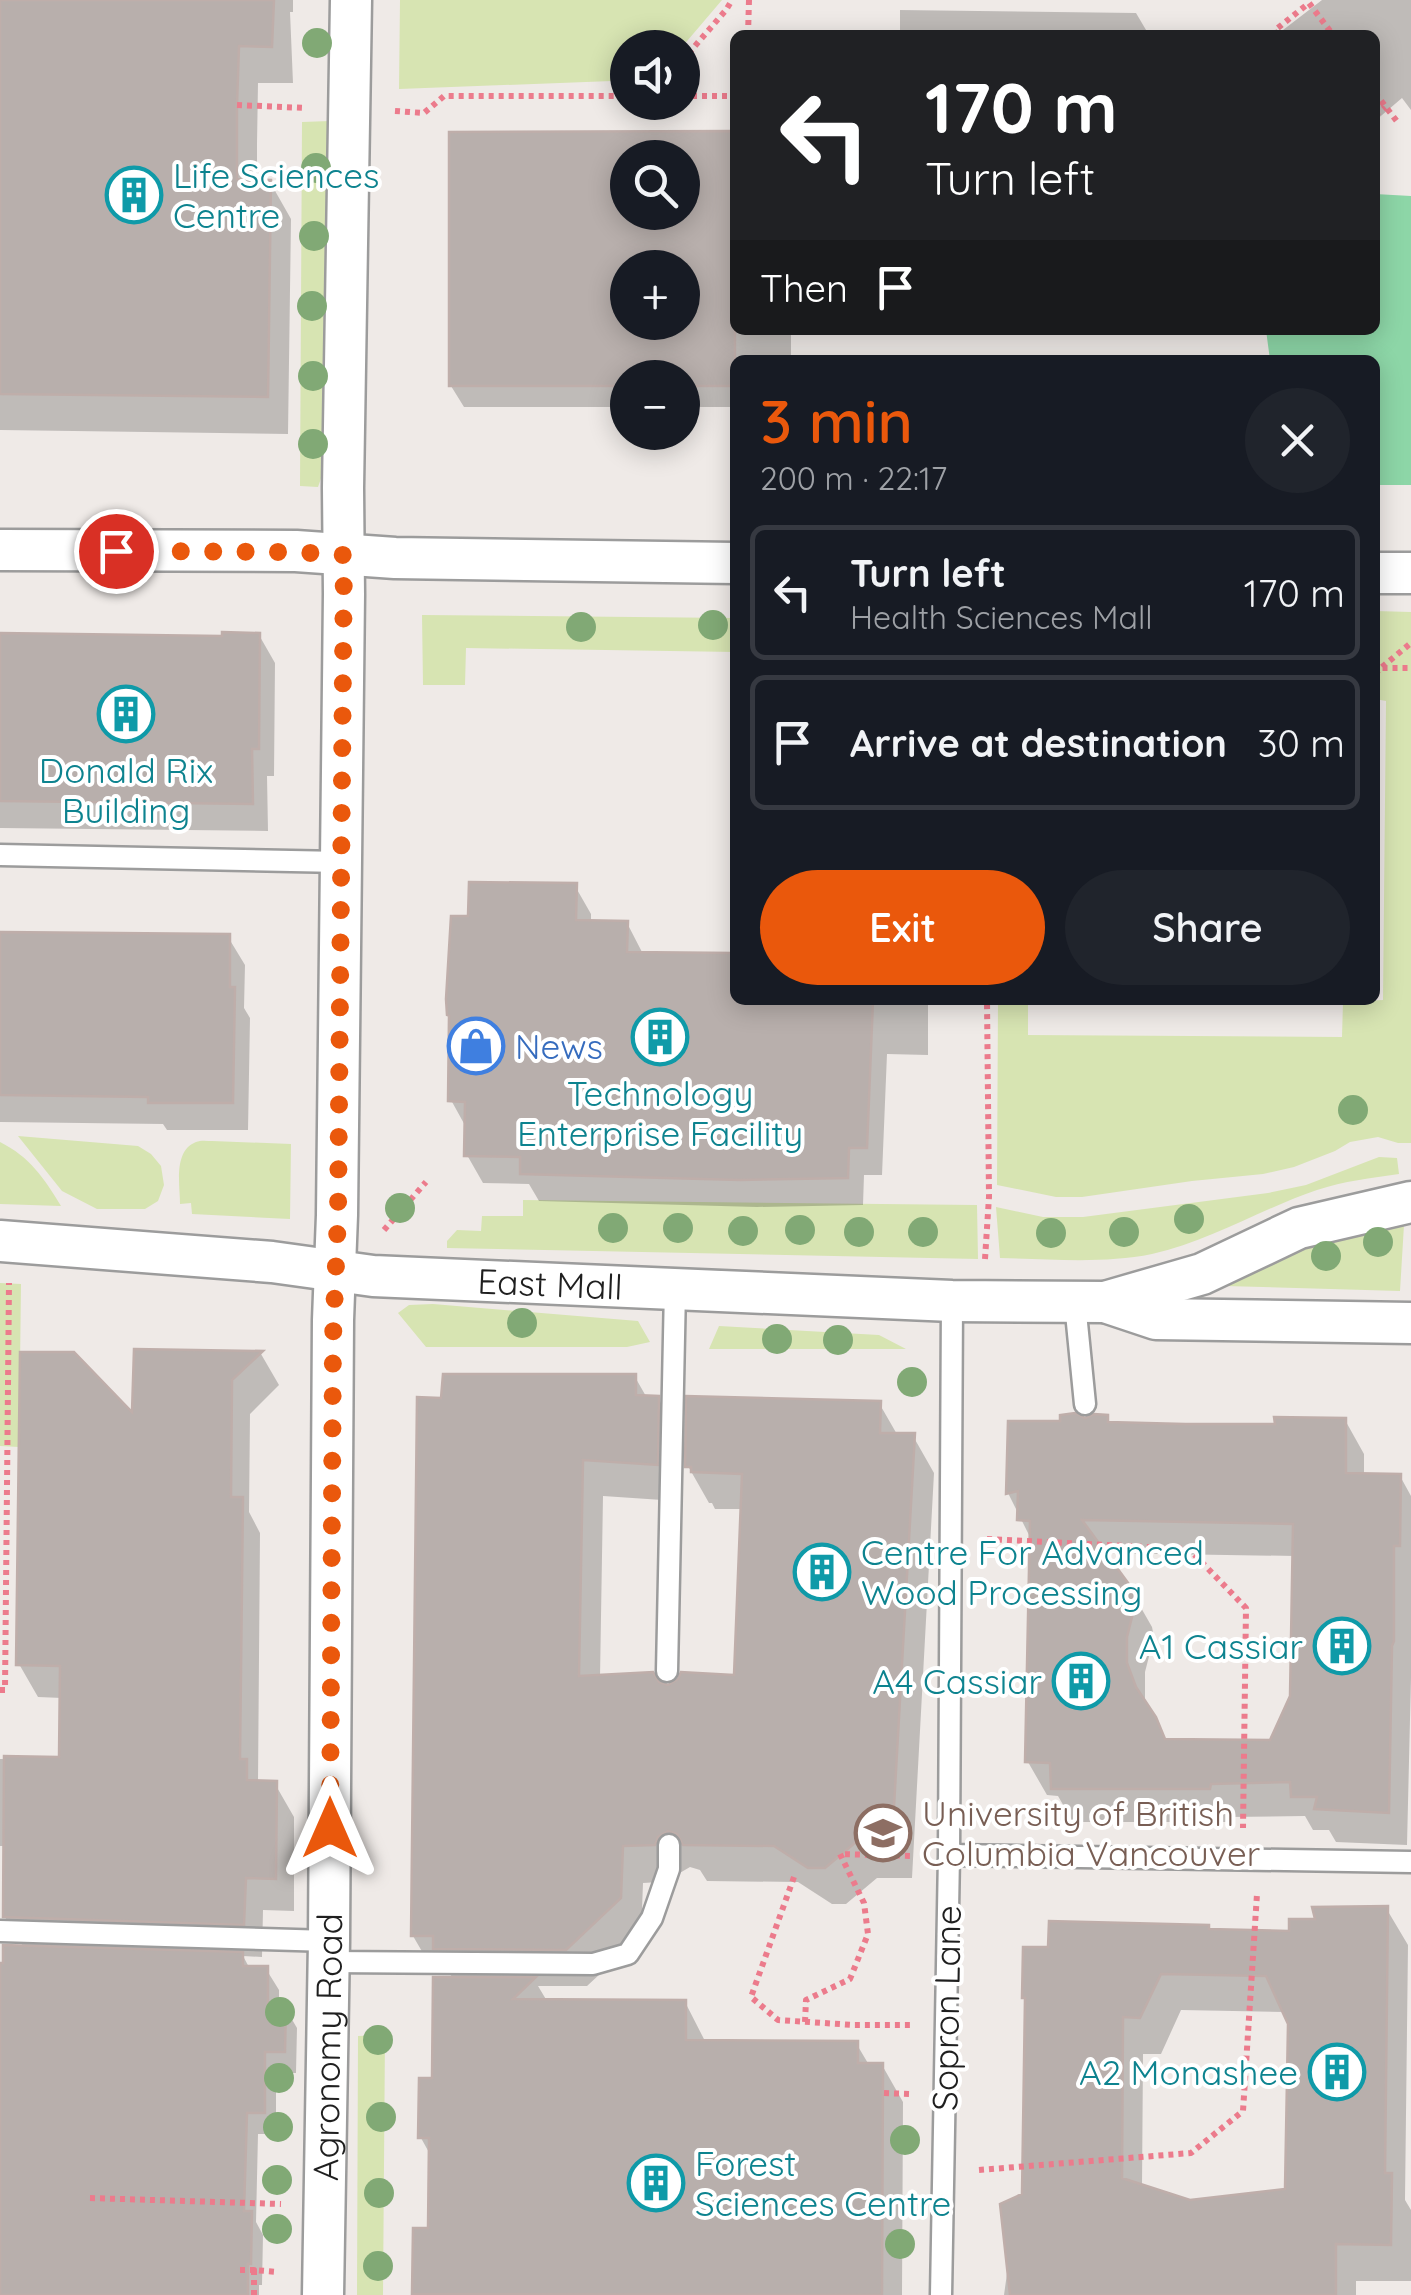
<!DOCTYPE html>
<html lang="en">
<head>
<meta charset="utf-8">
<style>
	:root { --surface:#171b24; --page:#20242c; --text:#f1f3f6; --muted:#9ea1a6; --line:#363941; --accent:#ea580c }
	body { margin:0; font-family:Quicksand,sans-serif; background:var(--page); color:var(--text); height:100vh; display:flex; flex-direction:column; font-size:38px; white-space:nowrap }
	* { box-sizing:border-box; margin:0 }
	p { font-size:32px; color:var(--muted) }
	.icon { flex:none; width:55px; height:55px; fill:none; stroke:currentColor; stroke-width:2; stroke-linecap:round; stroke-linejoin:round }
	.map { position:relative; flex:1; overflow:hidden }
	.panel { position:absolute; left:730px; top:355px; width:650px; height:650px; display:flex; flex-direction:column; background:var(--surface); border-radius:15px; box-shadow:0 5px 25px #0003 }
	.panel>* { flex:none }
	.top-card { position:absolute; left:730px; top:30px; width:650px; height:305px; border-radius:15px; box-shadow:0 5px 25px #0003; background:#202124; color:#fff; overflow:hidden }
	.controls { position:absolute; left:610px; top:30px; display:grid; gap:20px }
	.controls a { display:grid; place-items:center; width:90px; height:90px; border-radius:50%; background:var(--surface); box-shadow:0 5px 25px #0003; font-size:50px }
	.pin { position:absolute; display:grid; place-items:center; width:85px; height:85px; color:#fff; margin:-42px; border:5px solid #fff; border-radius:50%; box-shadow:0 2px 10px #0007 }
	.me { position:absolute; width:110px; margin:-55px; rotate:0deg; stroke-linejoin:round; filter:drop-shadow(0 0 8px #0008) }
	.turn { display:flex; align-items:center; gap:35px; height:210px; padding:0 30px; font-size:45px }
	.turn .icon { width:130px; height:130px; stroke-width:2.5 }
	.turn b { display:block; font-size:70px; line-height:85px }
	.then { display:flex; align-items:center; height:95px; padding:0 30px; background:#0003; gap:20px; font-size:38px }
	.round { display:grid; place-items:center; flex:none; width:105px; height:105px; border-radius:52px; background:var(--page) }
	.overview { display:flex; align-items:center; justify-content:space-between; height:170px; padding:0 30px }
	h1 { font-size:60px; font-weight:600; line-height:75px; color:var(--accent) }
	.action { display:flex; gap:20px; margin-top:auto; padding:20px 30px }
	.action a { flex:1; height:115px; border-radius:60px; background:var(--accent); color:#fff; font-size:40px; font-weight:600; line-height:115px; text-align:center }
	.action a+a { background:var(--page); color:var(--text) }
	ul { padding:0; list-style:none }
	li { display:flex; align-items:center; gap:30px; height:135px; margin:0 20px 15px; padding:0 10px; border:5px solid var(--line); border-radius:15px }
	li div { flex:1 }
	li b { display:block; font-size:38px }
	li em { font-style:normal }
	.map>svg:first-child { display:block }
	.grass { fill:#d7e4b2 }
	.pitch { fill:#8dd6a7 }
	.shadow { fill:#0003; fill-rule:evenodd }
	.building { fill:#b8afac; stroke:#bfaeaa; stroke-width:2.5; fill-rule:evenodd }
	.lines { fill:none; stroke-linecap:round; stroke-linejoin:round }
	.lane-casing { stroke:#9c9c9c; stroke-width:25 }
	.street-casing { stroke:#9c9c9c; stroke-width:45 }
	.path { stroke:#ec7b8c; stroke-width:6; stroke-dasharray:5 5; stroke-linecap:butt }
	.lane { stroke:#fff; stroke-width:20 }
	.street { stroke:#fff; stroke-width:40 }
	.tree { fill:#81a975 }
	.route { stroke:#ea580c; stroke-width:18; stroke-dasharray:0 32.4 }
	.labels { text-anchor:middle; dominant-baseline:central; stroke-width:8; stroke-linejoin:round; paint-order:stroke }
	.culture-label { font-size:35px; fill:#0d838f; stroke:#fff; text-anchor:start }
	.shop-label { font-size:35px; fill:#366cbe; stroke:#fff; text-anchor:start }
	.street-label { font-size:35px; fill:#1f1f1f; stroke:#fff }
	.education-label { font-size:35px; fill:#785e54; stroke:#fff; text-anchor:start }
</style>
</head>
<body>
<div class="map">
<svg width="1411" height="2295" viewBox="0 0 1411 2295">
	<rect width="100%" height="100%" fill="#efeae7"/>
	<path class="grass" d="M400,0H722L682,47L628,48L627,73L612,81L399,89Z
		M330,121L325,467L318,487L300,486L302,122Z
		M1375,611L1411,612V1143H1398L1378,1137L1350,1142L1335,1151L1294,1167L1263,1174L1192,1181L1082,1197H1056L997,1185L998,1000H1028V1035L1342,1037L1343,1002L1383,1000L1386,701L1375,699Z
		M422,615L735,618V652L466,648L465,685H423Z
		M18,1136L138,1146L151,1154L161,1166L164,1185L158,1201L145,1209H97L62,1191Z
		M212,1141L291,1144L290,1219L192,1214L191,1203L180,1204C180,1185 173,1151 196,1142C201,1140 207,1141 212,1141Z
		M0,1142C30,1157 44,1178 61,1206L0,1204Z
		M1379,1157L1397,1158L1399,1174C1371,1178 1344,1181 1317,1190C1261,1209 1210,1241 1152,1254C1103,1264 1050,1259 1000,1258L996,1207L1043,1217H1083L1268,1193L1306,1185Z
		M523,1200L977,1205L978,1259L447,1248V1241L457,1230L481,1231L482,1216H523Z
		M1404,1225L1400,1291L1225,1286C1270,1264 1315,1240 1365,1228C1377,1225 1391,1226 1404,1225Z
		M0,1283L21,1284L19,1447L0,1446Z
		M433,1304L638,1321L650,1342L627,1347H426L398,1313L409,1305Z
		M719,1326L879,1335L906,1349H709Z
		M385,2035L383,2295H357L358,2036Z"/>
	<path class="pitch" d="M1375,194L1411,196V485H1375V360H1270L1266,330H1375Z"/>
	<path class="shadow" d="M0,0H293V12H290L293,83H258L257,144V182H270L291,219L288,434L0,430Z
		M1322,0H1411V110L1402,98L1375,121V35H1286L1283,30Z
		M900,10L1136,13L1149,35H900Z
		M451,134H735V330H791V360H735V407H682V378H628V407H464L451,386ZM628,158H682V212H628ZM628,268H682V322H628Z
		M0,635L225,638L259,635L275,663L274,776H267L268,831L0,828Z
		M575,886L591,914V923H627L643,954L735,955V1000H928V1055L887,1054L882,1175H864L863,1205L757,1207L539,1201L529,1184L483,1183L467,1155V1129L451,1100L470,919Z
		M0,934L228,937L245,965L244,1008L250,1018L248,1130H167L163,1124L0,1122Z
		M136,1352L261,1354L279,1385L250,1414L249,1512L260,1533L258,1783L275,1784L294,1817V1911L263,1910L262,1957L243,1956L250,1969H266L279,1990V2006H284L297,2028L296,2073H276V2134H258L256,2222L263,2235L262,2285H259V2295H0V1965L24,1948L5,1917L6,1846H0V1759L62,1760V1698L38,1697L19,1664L134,1418Z
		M635,1377L647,1398H658L679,1435L677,1501L603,1496L600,1678L668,1687L736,1677L743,1509H715L712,1503H709L688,1466L879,1403L898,1436H913L934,1473L912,1878H877L846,1904H832L798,1882L707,1881L700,1870L690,1867L678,1874L676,1881L643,1883L641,1936L587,1986H538L547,2001L685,2002L706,2043H856L869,2065H882L903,2102L902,2295H416L415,2293L430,2231L431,2156L421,2138L435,2080L453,1979L449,1972H434L413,1936L444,1401Z
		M1107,1417L1111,1425L1277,1427L1345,1420L1364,1454V1476H1400L1411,1496V1678L1407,1845L1336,1842L1329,1830H1313L1305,1816L1229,1817V1822H1073L1058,1796L1047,1795L1028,1762L1032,1541L1008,1493L1085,1420ZM1103,1553L1295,1556L1293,1696L1272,1743L1167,1741L1150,1712L1145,1699V1672L1154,1637L1152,1627L1132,1592Z
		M1386,1908L1408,1945L1405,2200L1411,2210V2281H1356V2295H1004L1009,2259L1025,2196L1027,2003L1210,1932L1292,1934L1318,1922ZM1181,2010L1285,2012L1291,2024L1288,2191L1190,2203L1142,2187L1143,2054H1161Z"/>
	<path class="building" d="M0,0H274L272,47L239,46L237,105V179L271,180L268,397L0,394Z
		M735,131V386H682V378H628V386H449V132ZM628,158H682V212H628ZM628,268H682V322H628Z
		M222,632L260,633L259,749H252L253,804L0,801V633L222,636Z
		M469,882L577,883L576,920L628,921L627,952L735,953V1000H873L867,1148H849L848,1178L740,1180L520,1174V1157L464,1156L465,1102L448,1101L449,1016L447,1015L446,999L451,916H468Z
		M0,932L230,934V987H235L233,1103H148V1097L0,1095Z
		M134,1349L263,1351L232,1380L231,1497H243L240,1759H247V1780L277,1781L276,1879L246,1878L244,1925L3,1917L4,1756L59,1757L60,1666L16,1665L20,1352H74L132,1412Z
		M443,1374H636V1395L659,1396L658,1465L583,1460L579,1676L653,1672L659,1682L668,1685L678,1679L681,1672L734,1675L742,1474L691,1472V1467H685L686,1396L881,1401L880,1433H915L892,1842H856L825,1868H808L774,1846L683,1845L677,1834L668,1831L658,1837L655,1845L623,1846L621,1898L566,1950L433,1949V1936H411L417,1397L441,1398Z
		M1075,1413L1085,1418L1094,1414L1108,1415V1422L1185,1424H1275L1274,1417L1346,1418V1473L1401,1474L1400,1546H1394V1641L1392,1646L1389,1813L1314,1809L1317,1797H1291L1290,1782L1211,1784L1210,1789H1051L1050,1763L1025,1762L1030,1521L1017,1520L1018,1491L1006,1494L1008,1421H1060V1415ZM1082,1520L1293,1524L1290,1696L1270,1740L1165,1739L1156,1717L1136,1687L1127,1663V1637L1136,1601L1134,1591Z
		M1388,1906L1385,2173H1392L1391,2245L1336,2244V2295H1010L1000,2204L1022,2194L1025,1998H1022L1023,1947H1048L1049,1921L1209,1925V1929L1289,1931V1919H1315L1312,1907ZM1161,1974L1266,1976L1288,2024L1285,2189L1190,2200L1122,2178L1123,2017L1140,2018Z
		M3,1945L243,1952V1966H268V2004H286L285,2052H265V2113H247L244,2211H252L251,2264H248V2295H0V1963H3Z
		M433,1977H536L513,1999L686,2000V2040L858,2041V2063H883L882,2295L412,2294L413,2228H428L429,2138H418L419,2078H432Z"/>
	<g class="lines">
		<g class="lane-casing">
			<path id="lane" d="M0,855L341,862
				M1075,1303L1085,1404
				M667,1671L675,1289
				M949,1855L1411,1862
				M0,1931L329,1941
				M328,1962L593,1964L628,1954L652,1918L669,1869V1845
				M941,2295L949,1855L952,1301"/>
		</g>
		<g class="street-casing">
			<g id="street">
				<path d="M0,550L296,551L395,558L735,563"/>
				<path d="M1375,573H1411"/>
				<path id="s1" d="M0,1241L272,1262L373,1276L952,1301L1105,1302L1202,1274L1299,1228L1411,1202"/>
				<path d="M1105,1302L1156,1319L1411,1323"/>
				<path id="s2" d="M323,2295L329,1941L333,1320L337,1215L344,594L343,488L351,0"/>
			</g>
		</g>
		<path class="path" d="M748,35L749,0
			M1277,35L1274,31L1309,3L1333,35
			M682,61L726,10L732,0
			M1375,93L1399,124
			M682,96H735
			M237,105L306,108
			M395,111L424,113L444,96H628
			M1375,115L1385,107
			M1382,667L1411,643
			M1375,674L1381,668H1411
			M384,1230L426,1182
			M985,1259L989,1197L987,1000
			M987,1539L1189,1549L1246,1608L1243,1828
			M0,1690H5L9,1283
			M794,1877L751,1997L778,2020L854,2025H914
			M805,2022L806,2000L850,1979L868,1934L864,1903L840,1854L914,1856
			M884,2093L910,2094
			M979,2170L1191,2153L1243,2111L1257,1894
			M90,2198L281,2204
			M240,2270H254V2274
			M254,2295V2270L278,2272"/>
		<use href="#lane" class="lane"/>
		<use href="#street" class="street"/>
	</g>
	<g class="tree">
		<circle cx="317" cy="43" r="15"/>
		<circle cx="316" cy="168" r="15"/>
		<circle cx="314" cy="236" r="15"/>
		<circle cx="312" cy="306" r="15"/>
		<circle cx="313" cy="376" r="15"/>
		<circle cx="313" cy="444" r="15"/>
		<circle cx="713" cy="625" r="15"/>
		<circle cx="581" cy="627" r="15"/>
		<circle cx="1353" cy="1110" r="15"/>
		<circle cx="400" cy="1208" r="15"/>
		<circle cx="1189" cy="1219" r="15"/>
		<circle cx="613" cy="1228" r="15"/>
		<circle cx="678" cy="1228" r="15"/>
		<circle cx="800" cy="1230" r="15"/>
		<circle cx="743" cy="1231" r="15"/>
		<circle cx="859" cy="1232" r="15"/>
		<circle cx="923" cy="1232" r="15"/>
		<circle cx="1124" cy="1232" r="15"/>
		<circle cx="1051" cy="1233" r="15"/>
		<circle cx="1378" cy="1242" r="15"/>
		<circle cx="1326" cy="1256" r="15"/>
		<circle cx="522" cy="1323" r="15"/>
		<circle cx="777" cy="1339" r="15"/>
		<circle cx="838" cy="1340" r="15"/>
		<circle cx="912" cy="1382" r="15"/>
		<circle cx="280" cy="2012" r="15"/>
		<circle cx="378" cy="2040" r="15"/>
		<circle cx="279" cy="2078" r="15"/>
		<circle cx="381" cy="2117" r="15"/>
		<circle cx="278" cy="2127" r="15"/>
		<circle cx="905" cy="2140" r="15"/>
		<circle cx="277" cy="2180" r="15"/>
		<circle cx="379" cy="2193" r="15"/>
		<circle cx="277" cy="2229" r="15"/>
		<circle cx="900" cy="2244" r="15"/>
		<circle cx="378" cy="2266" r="15"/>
	</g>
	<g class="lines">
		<path class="route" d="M116,551L296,552L344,555L338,1215L333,1338L330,1828"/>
	</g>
	<defs>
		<g id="building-ring" transform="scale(2.875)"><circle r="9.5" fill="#fff" stroke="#0f9aa8" stroke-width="1.5"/><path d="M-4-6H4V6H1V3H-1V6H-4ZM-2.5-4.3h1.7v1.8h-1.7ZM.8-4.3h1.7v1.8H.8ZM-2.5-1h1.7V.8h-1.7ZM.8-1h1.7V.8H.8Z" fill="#0f9aa8"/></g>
		<g id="shop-ring" transform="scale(2.875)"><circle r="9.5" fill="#fff" stroke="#3f7fe0" stroke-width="1.5"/><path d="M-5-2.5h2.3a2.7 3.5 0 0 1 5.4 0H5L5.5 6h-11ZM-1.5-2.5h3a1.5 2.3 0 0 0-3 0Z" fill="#3f7fe0"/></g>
		<g id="university-ring" transform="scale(2.875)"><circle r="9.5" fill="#fff" stroke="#8d6e63" stroke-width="1.5"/><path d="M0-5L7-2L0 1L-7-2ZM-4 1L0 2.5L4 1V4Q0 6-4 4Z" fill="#8d6e63"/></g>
	</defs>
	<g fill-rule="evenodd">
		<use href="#building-ring" x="134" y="195"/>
		<use href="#building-ring" x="126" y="714"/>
		<use href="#building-ring" x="660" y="1037"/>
		<use href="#shop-ring" x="476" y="1046"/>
		<use href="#building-ring" x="822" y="1572"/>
		<use href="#building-ring" x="1342" y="1646"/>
		<use href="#building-ring" x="1081" y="1681"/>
		<use href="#university-ring" x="883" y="1833"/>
		<use href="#building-ring" x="1337" y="2072"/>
		<use href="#building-ring" x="656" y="2183"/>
	</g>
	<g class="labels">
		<g class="culture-label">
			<text x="173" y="175">Life Sciences<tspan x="173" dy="40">Centre</tspan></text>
			<text x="126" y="770" text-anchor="middle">Donald Rix<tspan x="126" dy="40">Building</tspan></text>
			<text x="660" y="1093" text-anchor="middle">Technology<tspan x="660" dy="40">Enterprise Facility</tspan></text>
			<text x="861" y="1552">Centre For Advanced<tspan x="861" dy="40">Wood Processing</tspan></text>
			<text x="1303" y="1646" text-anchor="end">A1 Cassiar</text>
			<text x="1042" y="1681" text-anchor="end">A4 Cassiar</text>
			<text x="1298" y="2072" text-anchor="end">A2 Monashee</text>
			<text x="695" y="2163">Forest<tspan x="695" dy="40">Sciences Centre</tspan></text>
		</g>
		<g class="shop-label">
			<text x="515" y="1046">News</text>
		</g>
		<g class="street-label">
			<text stroke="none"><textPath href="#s1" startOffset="552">East Mall</textPath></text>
			<text transform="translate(946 2008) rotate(-89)">Sopron Lane</text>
			<text stroke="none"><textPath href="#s2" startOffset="248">Agronomy Road</textPath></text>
		</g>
		<g class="education-label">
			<text x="922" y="1813">University of British<tspan x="922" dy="40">Columbia Vancouver</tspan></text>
		</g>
	</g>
</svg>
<div class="controls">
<a><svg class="icon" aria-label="sound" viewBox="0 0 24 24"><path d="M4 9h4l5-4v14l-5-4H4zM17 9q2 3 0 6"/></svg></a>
<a><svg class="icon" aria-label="search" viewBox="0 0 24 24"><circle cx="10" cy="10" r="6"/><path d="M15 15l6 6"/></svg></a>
<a>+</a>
<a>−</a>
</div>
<div class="pin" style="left:116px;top:551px;background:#d93025"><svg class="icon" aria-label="arrive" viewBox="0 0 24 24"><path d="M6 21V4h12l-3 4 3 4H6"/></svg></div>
<svg class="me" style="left:330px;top:1828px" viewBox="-20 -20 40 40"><path d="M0-17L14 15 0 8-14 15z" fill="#ea580c" stroke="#fff" stroke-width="4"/></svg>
<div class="top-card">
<div class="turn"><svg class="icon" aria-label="left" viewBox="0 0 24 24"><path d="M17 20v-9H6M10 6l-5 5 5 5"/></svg><div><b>170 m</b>Turn left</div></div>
<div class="then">Then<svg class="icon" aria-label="arrive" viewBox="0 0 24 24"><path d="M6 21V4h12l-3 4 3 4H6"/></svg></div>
</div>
<section class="panel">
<div class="overview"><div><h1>3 min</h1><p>200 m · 22:17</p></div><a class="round"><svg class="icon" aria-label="close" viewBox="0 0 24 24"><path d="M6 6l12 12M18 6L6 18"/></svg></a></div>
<ul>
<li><svg class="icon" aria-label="left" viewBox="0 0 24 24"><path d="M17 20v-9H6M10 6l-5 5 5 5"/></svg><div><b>Turn left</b><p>Health Sciences Mall</p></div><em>170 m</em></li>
<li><svg class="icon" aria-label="arrive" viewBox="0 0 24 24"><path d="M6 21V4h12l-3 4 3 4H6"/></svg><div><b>Arrive at destination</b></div><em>30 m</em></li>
</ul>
<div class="action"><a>Exit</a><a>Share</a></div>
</section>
</div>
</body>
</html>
